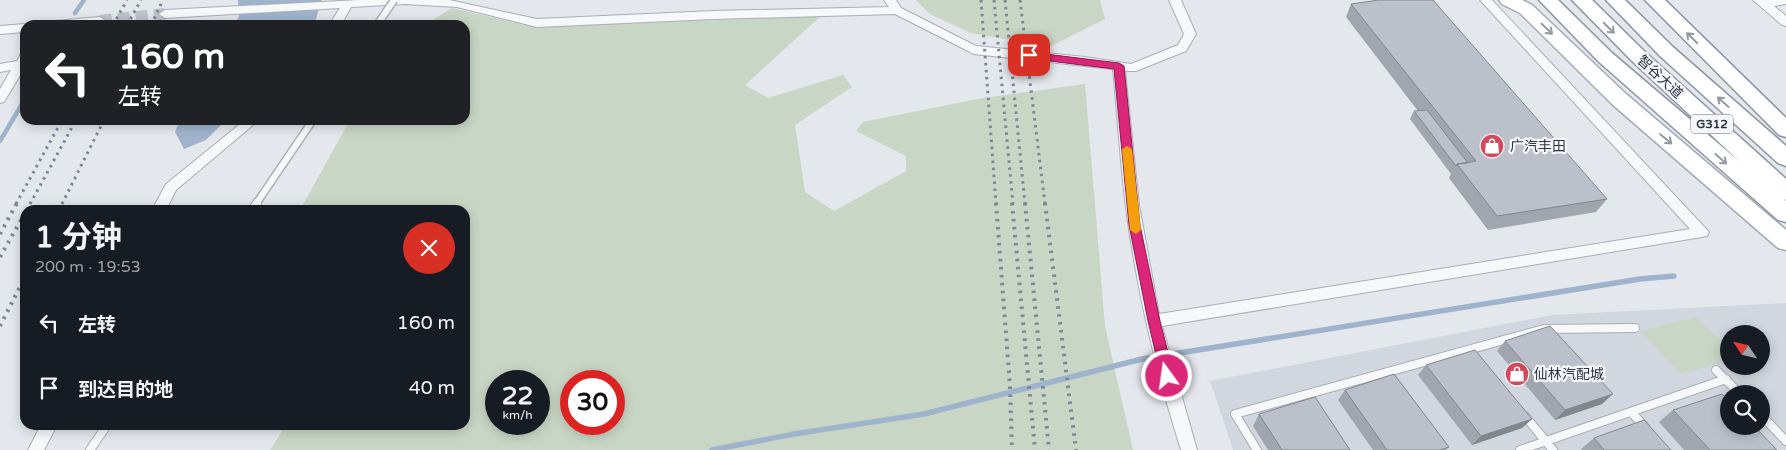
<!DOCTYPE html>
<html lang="zh">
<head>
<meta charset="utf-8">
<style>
	:root { --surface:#171b24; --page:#20242c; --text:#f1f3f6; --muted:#9ea1a6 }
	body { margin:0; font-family:"Varela Round","Noto Sans SC",sans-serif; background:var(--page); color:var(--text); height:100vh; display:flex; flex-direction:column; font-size:19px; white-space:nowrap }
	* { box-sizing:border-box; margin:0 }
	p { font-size:16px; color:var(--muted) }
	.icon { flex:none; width:28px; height:28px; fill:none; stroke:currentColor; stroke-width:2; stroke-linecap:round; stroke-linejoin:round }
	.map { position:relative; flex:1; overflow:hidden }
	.panel { position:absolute; left:20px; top:205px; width:450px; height:225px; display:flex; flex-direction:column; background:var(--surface); border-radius:15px; box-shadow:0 2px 12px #0003 }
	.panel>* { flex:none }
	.guide { position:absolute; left:20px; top:20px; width:450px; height:105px; border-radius:15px; box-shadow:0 2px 12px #0003; background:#202124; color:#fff; overflow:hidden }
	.needle { width:32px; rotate:305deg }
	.buttons { position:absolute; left:1720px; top:325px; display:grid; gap:10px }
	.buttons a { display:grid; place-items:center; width:50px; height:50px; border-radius:50%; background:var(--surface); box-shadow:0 2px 12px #0003; font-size:25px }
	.speed { position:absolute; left:485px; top:370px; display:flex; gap:10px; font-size:25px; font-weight:700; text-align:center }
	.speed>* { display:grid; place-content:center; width:65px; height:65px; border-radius:50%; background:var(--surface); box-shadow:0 2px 12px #0003; line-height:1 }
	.speed small { font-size:12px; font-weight:400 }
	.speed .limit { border:8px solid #d22; background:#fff; color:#111 }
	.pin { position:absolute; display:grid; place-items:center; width:42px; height:42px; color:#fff; margin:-21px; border-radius:10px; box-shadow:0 2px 8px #0006 }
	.me { position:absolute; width:55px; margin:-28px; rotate:346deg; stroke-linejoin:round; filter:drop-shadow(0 0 4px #0008) }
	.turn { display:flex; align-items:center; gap:18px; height:105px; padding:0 15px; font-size:22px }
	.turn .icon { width:65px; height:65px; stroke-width:2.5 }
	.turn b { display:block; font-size:35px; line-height:42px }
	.round { display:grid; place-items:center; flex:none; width:52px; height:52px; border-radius:26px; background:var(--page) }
	.overview { display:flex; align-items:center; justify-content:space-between; height:85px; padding:0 15px }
	h1 { font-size:30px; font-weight:700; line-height:38px }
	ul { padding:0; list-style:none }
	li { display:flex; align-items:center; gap:15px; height:65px; padding:0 15px }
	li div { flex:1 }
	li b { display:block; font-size:19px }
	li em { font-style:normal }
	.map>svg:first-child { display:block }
	.built { fill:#d2d6de; fill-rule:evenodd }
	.green { fill:#c9d6c5; fill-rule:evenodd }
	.water { fill:#9fb4cc }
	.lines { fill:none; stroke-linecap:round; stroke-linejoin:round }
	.stream-far1 { stroke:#9fb4cc; stroke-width:4.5 }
	.stream { stroke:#9fb4cc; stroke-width:5.5 }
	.minor-tunnel { stroke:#bfc3cb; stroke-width:12; stroke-dasharray:12 6; stroke-linecap:butt }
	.service-far1-casing { stroke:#a9aeb7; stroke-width:9 }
	.service-casing { stroke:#a9aeb7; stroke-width:10 }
	.minor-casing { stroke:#a9aeb7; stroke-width:2 }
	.primary-casing { stroke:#a3abb8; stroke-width:3 }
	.trunk-casing { stroke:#8b94a3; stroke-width:3 }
	.service-far1 { stroke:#f7f8fa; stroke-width:6 }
	.service { stroke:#f7f8fa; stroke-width:8 }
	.minor { fill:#f7f8fa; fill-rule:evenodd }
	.primary { fill:#fff; fill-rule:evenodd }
	.trunk { fill:#fff; fill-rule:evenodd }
	.rail-far1 { stroke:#7d8696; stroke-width:3; stroke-dasharray:2.5 4.5; stroke-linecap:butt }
	.rail { stroke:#7d8696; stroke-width:4; stroke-dasharray:2.5 5.5; stroke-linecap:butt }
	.service-bridge-casing { stroke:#a9aeb7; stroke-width:9; stroke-linecap:butt }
	.service-bridge { stroke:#f7f8fa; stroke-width:6 }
	.wall { fill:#a1a5ae }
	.shaded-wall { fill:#83868d }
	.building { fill:#bbc0ca; stroke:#83868d }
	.oneway { stroke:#959aa2 }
	.route { fill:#db2777; stroke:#8e194d }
	.slow { fill:#f59e0b }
	.labels { text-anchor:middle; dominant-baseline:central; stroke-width:4.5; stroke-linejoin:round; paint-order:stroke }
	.shield { fill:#f4f6f9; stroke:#676e7b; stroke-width:1 }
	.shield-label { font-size:12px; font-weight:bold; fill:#2b3445 }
	.street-label { font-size:14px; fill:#2b3445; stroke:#f4f6f9 }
	.poi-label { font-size:14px; fill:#2b3445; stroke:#f4f6f9; text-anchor:start }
</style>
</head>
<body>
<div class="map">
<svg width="1786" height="450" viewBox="0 0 1786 450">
	<rect width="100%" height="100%" fill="#e4e7ec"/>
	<path class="built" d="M1786,303V450H1233L1210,381L1552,315ZM1729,334H1761V366H1729ZM1729,394H1761V426H1729Z"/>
	<path class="green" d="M916,0H1100L1105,19L1049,47L971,33L930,14Z
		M452,8L534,27L821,16L745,85L768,98L843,75L852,87L795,125L805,192L834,211L906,171V156L856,131L863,122L983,98L1085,84L1105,326L1133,450H270L286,425H465V210H300L350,120H465V25H425ZM496,381H539V424H496ZM571,381H614V424H571Z
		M1696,317L1729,348V361L1681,374L1640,331Z"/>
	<path class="water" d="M238,0H322L314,25H235L239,16Z
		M180,120H226L206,140L184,149L175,132Z"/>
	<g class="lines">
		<path class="stream-far1" d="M75,13L84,0
			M0,141L25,99"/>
		<path class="stream" d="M712,450L794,434L924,414L1142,359L1640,279L1674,276"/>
		<path class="minor-tunnel" d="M100,21L165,14"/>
		<g class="service-far1-casing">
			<path id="service-far1" d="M256,204L313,120"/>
		</g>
		<g class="service-casing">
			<path id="service" d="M252,210L257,203
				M1716,370L1740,394
				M1631,412L1645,427
				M1761,415L1786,441
				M1525,416L1553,450
				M90,450L107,425
				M1257,450L1235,414L1544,329L1635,328
				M1520,450L1726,379"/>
		</g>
		<g class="minor-casing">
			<path id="minor" d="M449,0L537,19L713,11L889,7L884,0H896L901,8L976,46L1085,57L1131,64L1178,45L1184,34L1169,0H1181L1196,34L1186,51L1136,71H1125L1139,205L1159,314L1690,229L1480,0H1492L1709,232L1707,236L1702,237L1162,326L1197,450H1181C1161,386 1144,321 1133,254C1122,193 1119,131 1113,69L974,54L895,14L713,19L537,27L457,7L406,4L351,7L341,25H329L340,8L165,18L159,14L165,10L360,0Z
				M1753,0H1786V4L1774,6L1786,16V26L1782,25Z
				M100,17L106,21L104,24L49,25L55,21Z
				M25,24L27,25H25V32L0,34V26Z
				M25,53V67L4,102L0,103V89L11,70L0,72V64L17,61L21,54Z
				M245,120H259L176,190L166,210H152L166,184Z
				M41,425H57L44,450H28Z"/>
		</g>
		<g class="primary-casing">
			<path id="primary" d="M1499,0H1522L1532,5L1626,94L1786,230V250L1778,248L1612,104L1520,13L1502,4Z"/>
		</g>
		<g class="trunk-casing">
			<path id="trunk" d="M1539,0H1558L1612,53L1740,162L1631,60L1572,0H1592L1645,52L1786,179V200L1784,199L1786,201V222L1778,220L1598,61Z
				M1606,0H1625L1674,48L1786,146V166L1778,163L1660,56Z
				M1645,0H1665L1786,118V137L1779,135Z"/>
		</g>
		<use href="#service-far1" class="service-far1"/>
		<use href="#service" class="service"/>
		<use href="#minor" class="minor"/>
		<use href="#primary" class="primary"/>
		<use href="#trunk" class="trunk"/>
		<path class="rail-far1" d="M981,0L996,204
			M994,0L1013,204
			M1005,0L1025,204
			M1020,0L1045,204
			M113,25L127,0
			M127,25L141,0
			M151,25L163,0
			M16,204L62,120
			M30,204L76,120
			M62,204L104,120"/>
		<path class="rail" d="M996,203L1010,386L1012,450
			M1012,203L1035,450
			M1025,203L1049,450
			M1045,203L1076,450
			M27,210L31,203
			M59,210L63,203
			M0,234L17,203
			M0,257L25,213
			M0,326L25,277"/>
		<g class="service-bridge-casing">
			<path id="service-bridge" d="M377,25L394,0"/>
		</g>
		<use href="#service-bridge" class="service-bridge"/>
	</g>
	<path class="wall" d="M1351,4L1607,199L1596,212L1488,230L1449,178L1451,174L1410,119L1414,111H1418L1346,17Z
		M1505,341L1602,404L1555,420L1497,351Z
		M1426,365L1532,419L1522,428L1472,445L1418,375Z
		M1345,390L1449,447L1446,450H1373L1338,400Z
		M1673,410L1777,450H1684L1659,422Z
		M1259,414L1350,450H1268L1253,426Z
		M1594,438L1671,450H1582L1581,449Z"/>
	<path class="shaded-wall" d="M1613,394L1602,404L1555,420L1565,410Z
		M1532,419L1522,428L1472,445L1481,436Z"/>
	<path class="building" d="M1379,0H1433L1607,199L1497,216L1457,164L1476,161L1351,4Z
		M1427,110L1468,163L1457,164L1456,166L1414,111Z
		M1550,326L1613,394L1565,410L1505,341Z
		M1475,350L1532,419L1481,436L1426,365Z
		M1394,374L1449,447L1440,450H1387L1345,390Z
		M1722,394L1729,401V426H1754L1777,450H1710L1673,410Z
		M1315,397L1350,450H1282L1259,414Z
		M1644,420L1671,450H1604L1594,438Z"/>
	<defs><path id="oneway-shaft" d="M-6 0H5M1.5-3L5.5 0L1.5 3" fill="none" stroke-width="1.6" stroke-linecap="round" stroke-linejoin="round" transform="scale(1.25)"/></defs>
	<g class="oneway">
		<use href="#oneway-shaft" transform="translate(1609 28) rotate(45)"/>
		<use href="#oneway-shaft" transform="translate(1547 29) rotate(44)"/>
		<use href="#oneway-shaft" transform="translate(1692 38) rotate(-135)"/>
		<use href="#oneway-shaft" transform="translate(1723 102) rotate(-138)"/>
		<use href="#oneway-shaft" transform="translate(1666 139) rotate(40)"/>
		<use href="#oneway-shaft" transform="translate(1721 159) rotate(41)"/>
	</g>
	<path class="route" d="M1029,52L1119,63L1124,66L1140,225L1160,321L1174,376L1172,380L1167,381L1163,380L1161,376L1148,321L1129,225L1114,69L1026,58L1025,55Z"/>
	<path class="slow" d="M1127,146L1132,149L1141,230L1136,234L1130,230L1122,149Z"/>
	<defs>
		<g id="shop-disc" transform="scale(1.25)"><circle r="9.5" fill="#d1495b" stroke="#f4f6f9"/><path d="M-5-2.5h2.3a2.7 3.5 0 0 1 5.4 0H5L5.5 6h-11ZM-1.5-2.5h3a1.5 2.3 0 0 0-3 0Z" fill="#fff"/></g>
	</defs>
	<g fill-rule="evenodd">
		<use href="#shop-disc" x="1492" y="146"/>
		<use href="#shop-disc" x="1517" y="374"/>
	</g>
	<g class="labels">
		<rect class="shield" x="1691" y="114.5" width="42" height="19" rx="4"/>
		<g class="shield-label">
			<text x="1712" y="124">G312</text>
		</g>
		<g class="street-label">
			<text transform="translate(1660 77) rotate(43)">智谷大道</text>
		</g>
		<g class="poi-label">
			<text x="1510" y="146">广汽丰田</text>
			<text x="1534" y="374">仙林汽配城</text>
		</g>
	</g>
</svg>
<div class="buttons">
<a><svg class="needle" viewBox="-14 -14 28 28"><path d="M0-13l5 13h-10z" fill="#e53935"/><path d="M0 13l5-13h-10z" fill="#9ea1a6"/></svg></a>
<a><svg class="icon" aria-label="search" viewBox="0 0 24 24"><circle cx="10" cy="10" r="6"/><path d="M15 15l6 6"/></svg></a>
</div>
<div class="speed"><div>22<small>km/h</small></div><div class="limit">30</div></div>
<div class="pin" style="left:1029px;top:55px;background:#d93025"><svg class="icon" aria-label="arrive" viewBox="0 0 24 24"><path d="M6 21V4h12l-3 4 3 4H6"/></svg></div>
<svg class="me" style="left:1167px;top:376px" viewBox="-20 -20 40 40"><circle r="17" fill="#db2777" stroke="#fff" stroke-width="3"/><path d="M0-11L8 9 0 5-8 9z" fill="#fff"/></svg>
<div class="guide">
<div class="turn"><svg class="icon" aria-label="left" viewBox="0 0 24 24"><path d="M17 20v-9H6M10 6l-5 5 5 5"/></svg><div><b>160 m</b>左转</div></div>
</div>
<section class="panel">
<div class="overview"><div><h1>1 分钟</h1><p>200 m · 19:53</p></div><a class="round" style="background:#d93025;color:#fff"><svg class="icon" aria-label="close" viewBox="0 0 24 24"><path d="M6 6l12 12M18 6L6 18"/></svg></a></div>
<ul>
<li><svg class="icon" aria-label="left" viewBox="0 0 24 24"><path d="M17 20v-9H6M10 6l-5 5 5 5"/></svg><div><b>左转</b></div><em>160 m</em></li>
<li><svg class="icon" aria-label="arrive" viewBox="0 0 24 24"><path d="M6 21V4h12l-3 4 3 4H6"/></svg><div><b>到达目的地</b></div><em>40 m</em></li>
</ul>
</section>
</div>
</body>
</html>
